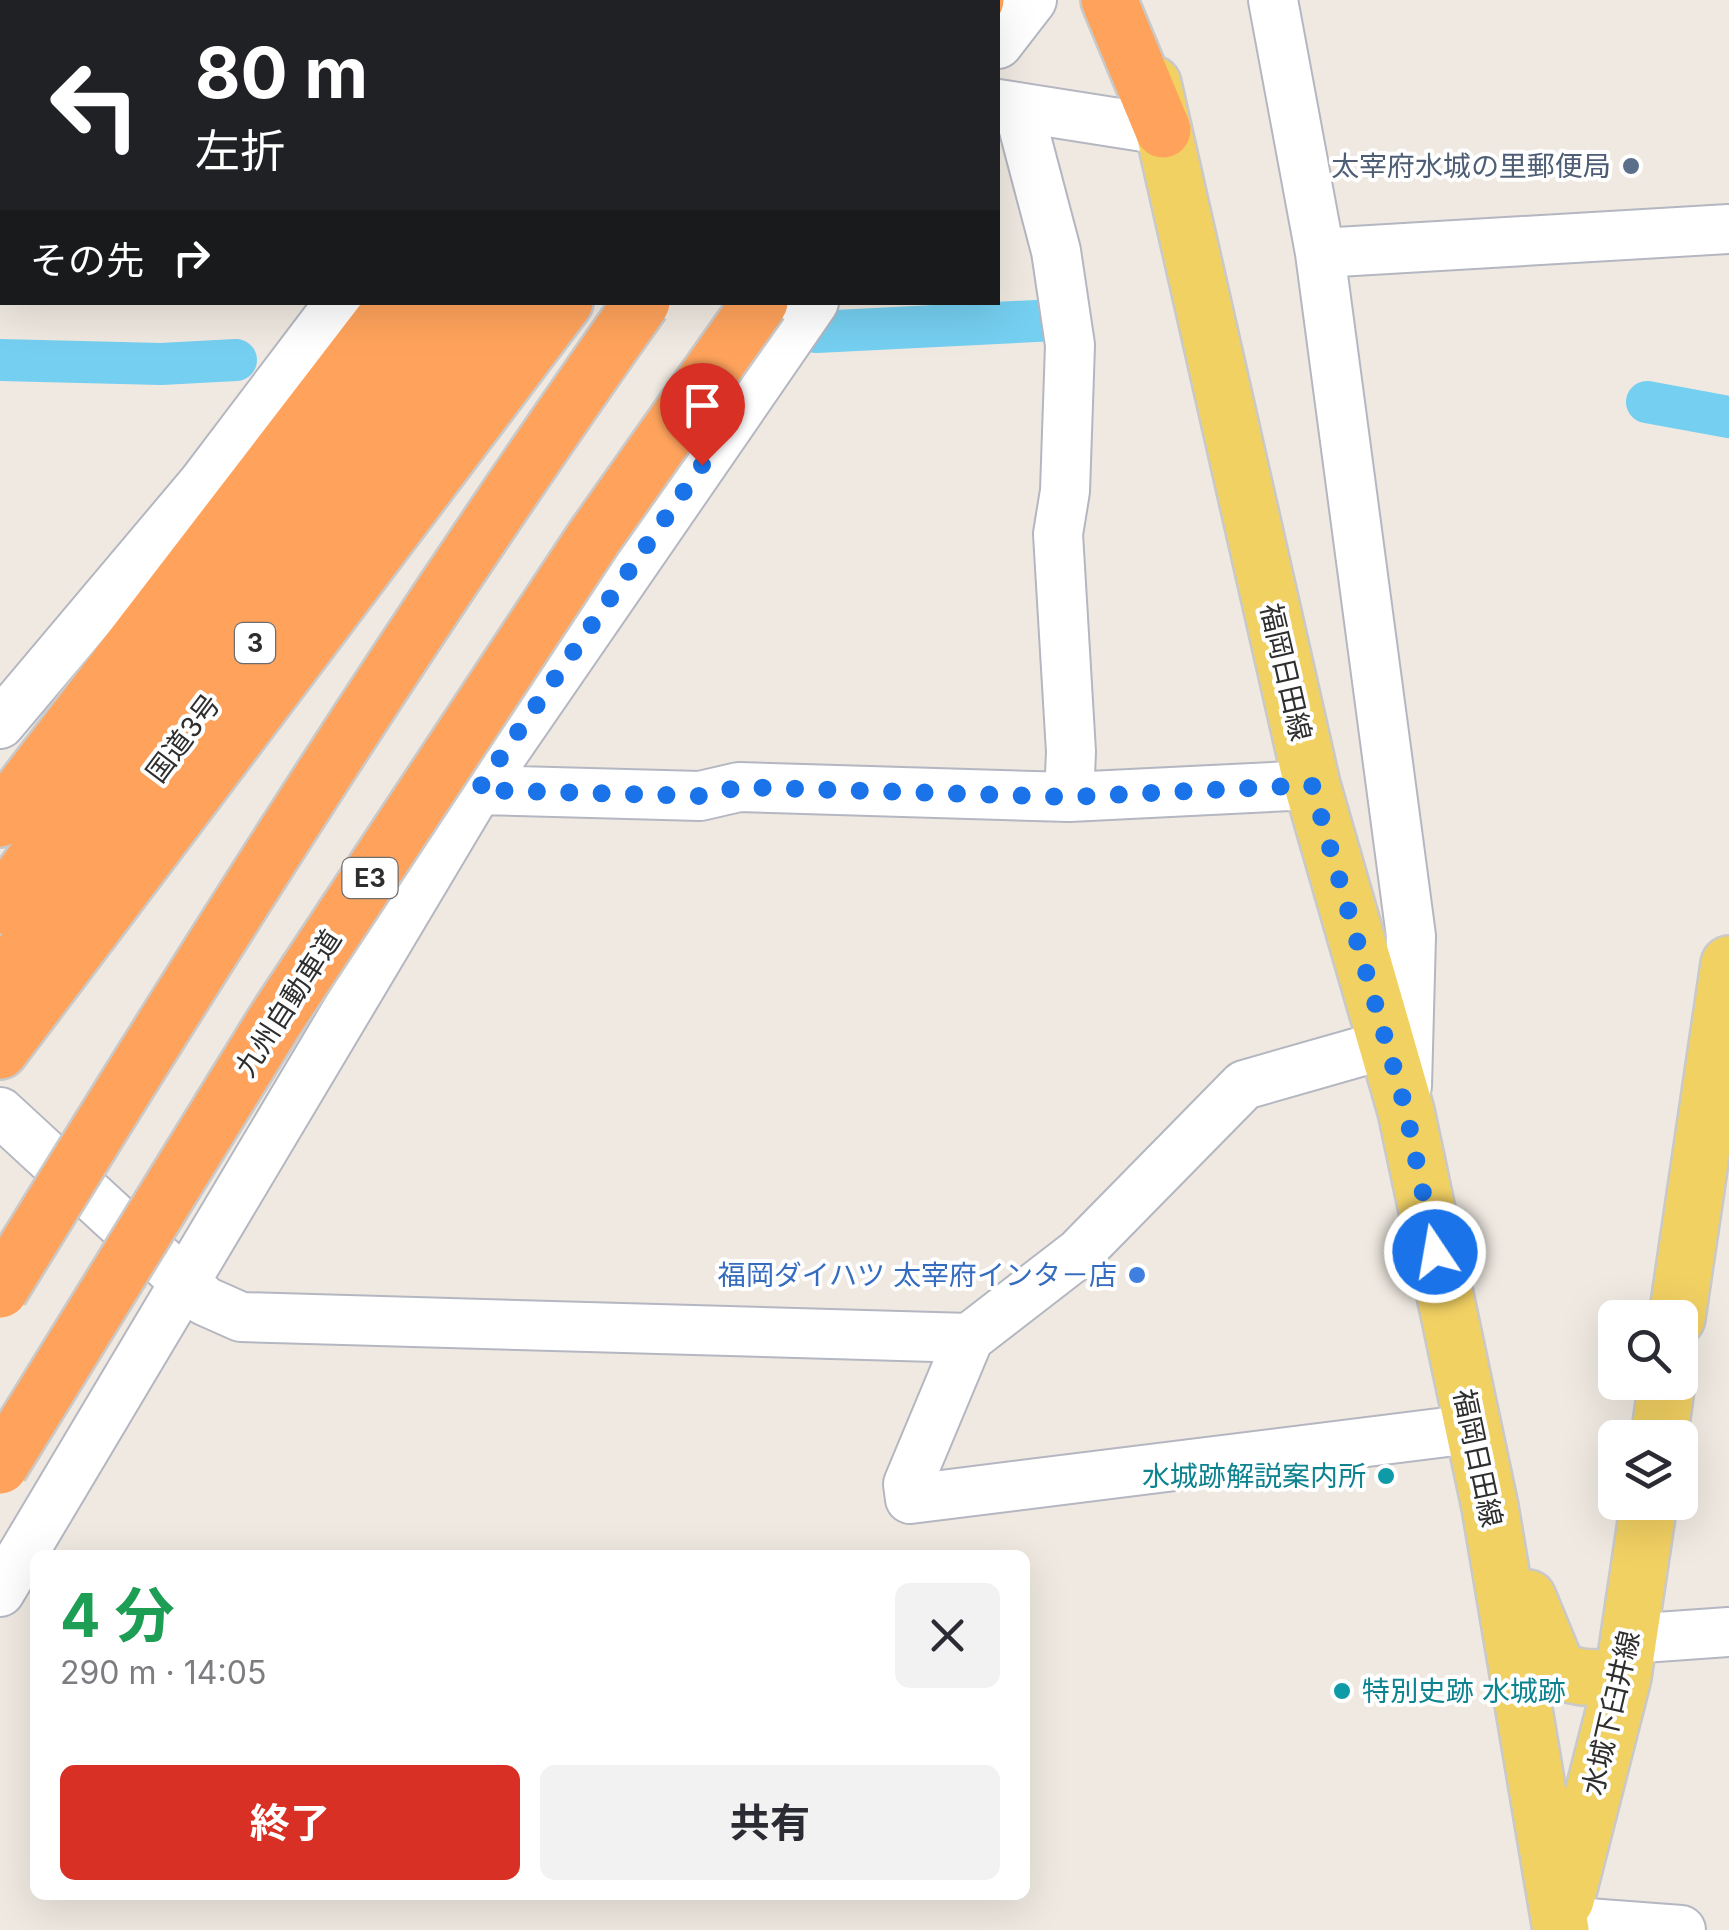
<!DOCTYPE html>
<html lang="ja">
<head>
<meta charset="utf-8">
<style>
	:root { --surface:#fff; --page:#f2f2f3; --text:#2b2b33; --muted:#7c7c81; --accent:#d93025 }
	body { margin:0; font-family:Inter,"Noto Sans JP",sans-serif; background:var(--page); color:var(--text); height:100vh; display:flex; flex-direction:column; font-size:38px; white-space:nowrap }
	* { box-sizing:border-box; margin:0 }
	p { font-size:32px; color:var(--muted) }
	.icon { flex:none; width:55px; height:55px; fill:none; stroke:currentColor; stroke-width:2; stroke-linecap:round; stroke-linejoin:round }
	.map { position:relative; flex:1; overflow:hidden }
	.side { position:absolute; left:30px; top:1550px; width:1000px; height:350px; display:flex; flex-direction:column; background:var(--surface); border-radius:15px; box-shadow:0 10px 40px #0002 }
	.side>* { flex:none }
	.hud { position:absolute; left:0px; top:0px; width:1000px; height:305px; box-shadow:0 10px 40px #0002; background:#202124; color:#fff; overflow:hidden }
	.tools { position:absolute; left:1598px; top:1300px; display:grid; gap:20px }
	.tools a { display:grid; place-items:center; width:100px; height:100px; border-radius:15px; background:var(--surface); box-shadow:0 10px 40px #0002; font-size:50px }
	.pin { position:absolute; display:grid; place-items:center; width:85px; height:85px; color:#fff; margin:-102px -42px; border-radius:50% 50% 50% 0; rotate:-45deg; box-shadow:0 0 10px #0007 }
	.pin .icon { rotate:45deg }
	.me { position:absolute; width:110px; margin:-55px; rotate:348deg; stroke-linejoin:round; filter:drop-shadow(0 0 8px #0008) }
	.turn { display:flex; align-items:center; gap:35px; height:210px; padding:0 30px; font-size:45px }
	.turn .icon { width:130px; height:130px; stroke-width:2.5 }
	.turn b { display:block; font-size:70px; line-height:85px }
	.then { display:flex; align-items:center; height:95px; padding:0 30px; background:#0003; gap:20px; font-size:38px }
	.round { display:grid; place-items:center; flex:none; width:105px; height:105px; border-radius:15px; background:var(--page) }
	.head { display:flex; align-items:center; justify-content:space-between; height:170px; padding:0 30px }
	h1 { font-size:60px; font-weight:700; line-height:75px; color:#1e9e55 }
	.cta { display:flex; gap:20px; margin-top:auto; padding:20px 30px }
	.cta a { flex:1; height:115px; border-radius:15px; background:var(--accent); color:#fff; font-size:40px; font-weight:700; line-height:115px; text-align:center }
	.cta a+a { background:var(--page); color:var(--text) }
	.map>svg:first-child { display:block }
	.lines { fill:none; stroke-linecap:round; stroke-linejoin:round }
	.canal { stroke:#75cff0; stroke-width:42 }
	.minor-casing { stroke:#b4b7c1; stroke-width:52 }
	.major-casing { stroke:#c9c9c9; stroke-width:60 }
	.highway-casing { stroke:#c9c9c9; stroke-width:60 }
	.minor { stroke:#fff; stroke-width:48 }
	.major { stroke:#f2d163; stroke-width:55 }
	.highway { stroke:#ffa35c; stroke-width:55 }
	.highway-bridge-casing { stroke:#c9c9c9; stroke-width:60; stroke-linecap:butt }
	.highway-bridge { stroke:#ffa35c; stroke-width:55 }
	.route { stroke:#1a73e8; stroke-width:18; stroke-dasharray:0 32.4 }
	.service-dot { fill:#5c6f8a; stroke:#fff; stroke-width:4 }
	.shop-dot { fill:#3f7fe0; stroke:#fff; stroke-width:4 }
	.culture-dot { fill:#0f9aa8; stroke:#fff; stroke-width:4 }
	.labels { text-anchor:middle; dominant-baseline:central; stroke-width:8; stroke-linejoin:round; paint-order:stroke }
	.shield { fill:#fff; stroke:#6d6d6d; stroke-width:2.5 }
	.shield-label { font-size:25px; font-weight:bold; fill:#2e2e2e }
	.service-label { font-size:28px; fill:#4e5e75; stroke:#fff; text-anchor:end }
	.street-label { font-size:28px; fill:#2e2e2e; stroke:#fff }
	.shop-label { font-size:28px; fill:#366cbe; stroke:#fff; text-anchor:end }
	.culture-label { font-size:28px; fill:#0d838f; stroke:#fff; text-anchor:end }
</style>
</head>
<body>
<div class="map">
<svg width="1729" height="1930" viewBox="0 0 1729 1930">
	<rect width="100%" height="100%" fill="#efe9e1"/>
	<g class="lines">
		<path class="canal" d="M816,332L1056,320
			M0,360L161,364L236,360
			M1647,402L1729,417"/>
		<g class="minor-casing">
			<path id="minor" d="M479,0V2
				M1273,0L1320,253L1411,936L1407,1086
				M125,2L126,0
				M998,44L1032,0
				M998,104L1163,130
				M1018,107L1056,251L1070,345L1065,491L1058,534L1071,752L1069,797
				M0,253L2,249
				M1320,253L1729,229
				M0,724L203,483L340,302
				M478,790L700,796L739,787L1069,797L1312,785
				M0,1112L205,1301L241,1317L969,1338L1079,1253L1244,1085L1384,1045
				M969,1338L908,1484L910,1499L1471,1429
				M0,1592L478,790L814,302
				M1629,1639L1729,1632
				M1561,1921L1681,1930"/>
		</g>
		<g class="major-casing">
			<path id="major" d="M1153,84L1312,785L1406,1111L1490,1507L1561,1930
				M1677,1318L1729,964
				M1659,1438L1667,1382
				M1528,1598L1556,1666C1574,1682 1600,1677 1623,1677
				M1566,1900L1623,1677L1649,1502"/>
		</g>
		<g class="highway-casing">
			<path id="highway" d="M1109,0L1163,130
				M622,2L624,0
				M674,2L676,0
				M737,2L739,0
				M791,2L793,0
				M857,2L858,0
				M974,2L976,0
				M0,819L397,302
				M0,906L450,302
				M0,983L510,302
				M0,1051L565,302"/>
		</g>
		<use href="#minor" class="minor"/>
		<use href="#major" class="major"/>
		<use href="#highway" class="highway"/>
		<g class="highway-bridge-casing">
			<path id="highway-bridge" d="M0,1290C206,955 415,623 642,302
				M0,1466L276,1019L593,539L760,302"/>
		</g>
		<use href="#highway-bridge" class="highway-bridge"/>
	</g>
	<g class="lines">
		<path class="route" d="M702,465L478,790L700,796L740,787L1069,797L1312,785L1406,1110L1435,1252"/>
	</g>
	<circle class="service-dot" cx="1631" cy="166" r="10"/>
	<circle class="shop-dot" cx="1137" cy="1275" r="10"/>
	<g class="culture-dot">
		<circle cx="1386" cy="1476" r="10"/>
		<circle cx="1342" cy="1691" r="10"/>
	</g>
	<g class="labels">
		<g class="shield">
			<rect x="235" y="623" width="40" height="40" rx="8"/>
			<rect x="342.5" y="858" width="55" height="40" rx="8"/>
		</g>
		<g class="shield-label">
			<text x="255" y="643">3</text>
			<text x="370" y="878">E3</text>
		</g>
		<g class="service-label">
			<text x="1611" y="166">太宰府水城の里郵便局</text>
		</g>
		<g class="street-label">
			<text transform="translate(1286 672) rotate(77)">福岡日田線</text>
			<text transform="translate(183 738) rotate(-53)">国道3号</text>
			<text transform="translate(288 1003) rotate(-57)">九州自動車道</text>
			<text transform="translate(1478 1458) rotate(78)">福岡日田線</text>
			<text transform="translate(1611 1713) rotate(-77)">水城下臼井線</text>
		</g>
		<g class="shop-label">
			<text x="1117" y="1275">福岡ダイハツ 太宰府インタ－店</text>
		</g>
		<g class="culture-label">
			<text x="1366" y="1476">水城跡解説案内所</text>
			<text x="1362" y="1691" text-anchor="start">特別史跡 水城跡</text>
		</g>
	</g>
</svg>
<div class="tools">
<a><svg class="icon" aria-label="search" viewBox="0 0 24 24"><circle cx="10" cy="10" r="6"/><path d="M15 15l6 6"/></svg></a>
<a><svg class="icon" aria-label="layers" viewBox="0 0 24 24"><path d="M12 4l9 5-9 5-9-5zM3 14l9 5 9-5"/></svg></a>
</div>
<div class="pin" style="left:702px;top:465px;background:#d93025"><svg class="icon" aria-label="arrive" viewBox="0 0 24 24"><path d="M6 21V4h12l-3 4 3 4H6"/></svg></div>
<svg class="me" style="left:1435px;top:1252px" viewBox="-20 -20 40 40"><circle r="17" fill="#1a73e8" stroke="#fff" stroke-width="3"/><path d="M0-11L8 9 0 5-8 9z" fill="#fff"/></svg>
<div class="hud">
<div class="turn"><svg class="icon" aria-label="left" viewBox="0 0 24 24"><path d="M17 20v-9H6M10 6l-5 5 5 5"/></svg><div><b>80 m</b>左折</div></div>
<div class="then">その先<svg class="icon" aria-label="right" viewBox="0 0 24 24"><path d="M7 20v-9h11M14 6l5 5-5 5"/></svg></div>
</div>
<section class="side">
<div class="head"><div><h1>4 分</h1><p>290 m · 14:05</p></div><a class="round"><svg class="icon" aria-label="close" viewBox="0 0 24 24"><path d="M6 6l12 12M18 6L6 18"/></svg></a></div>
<div class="cta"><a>終了</a><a>共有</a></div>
</section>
</div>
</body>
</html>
